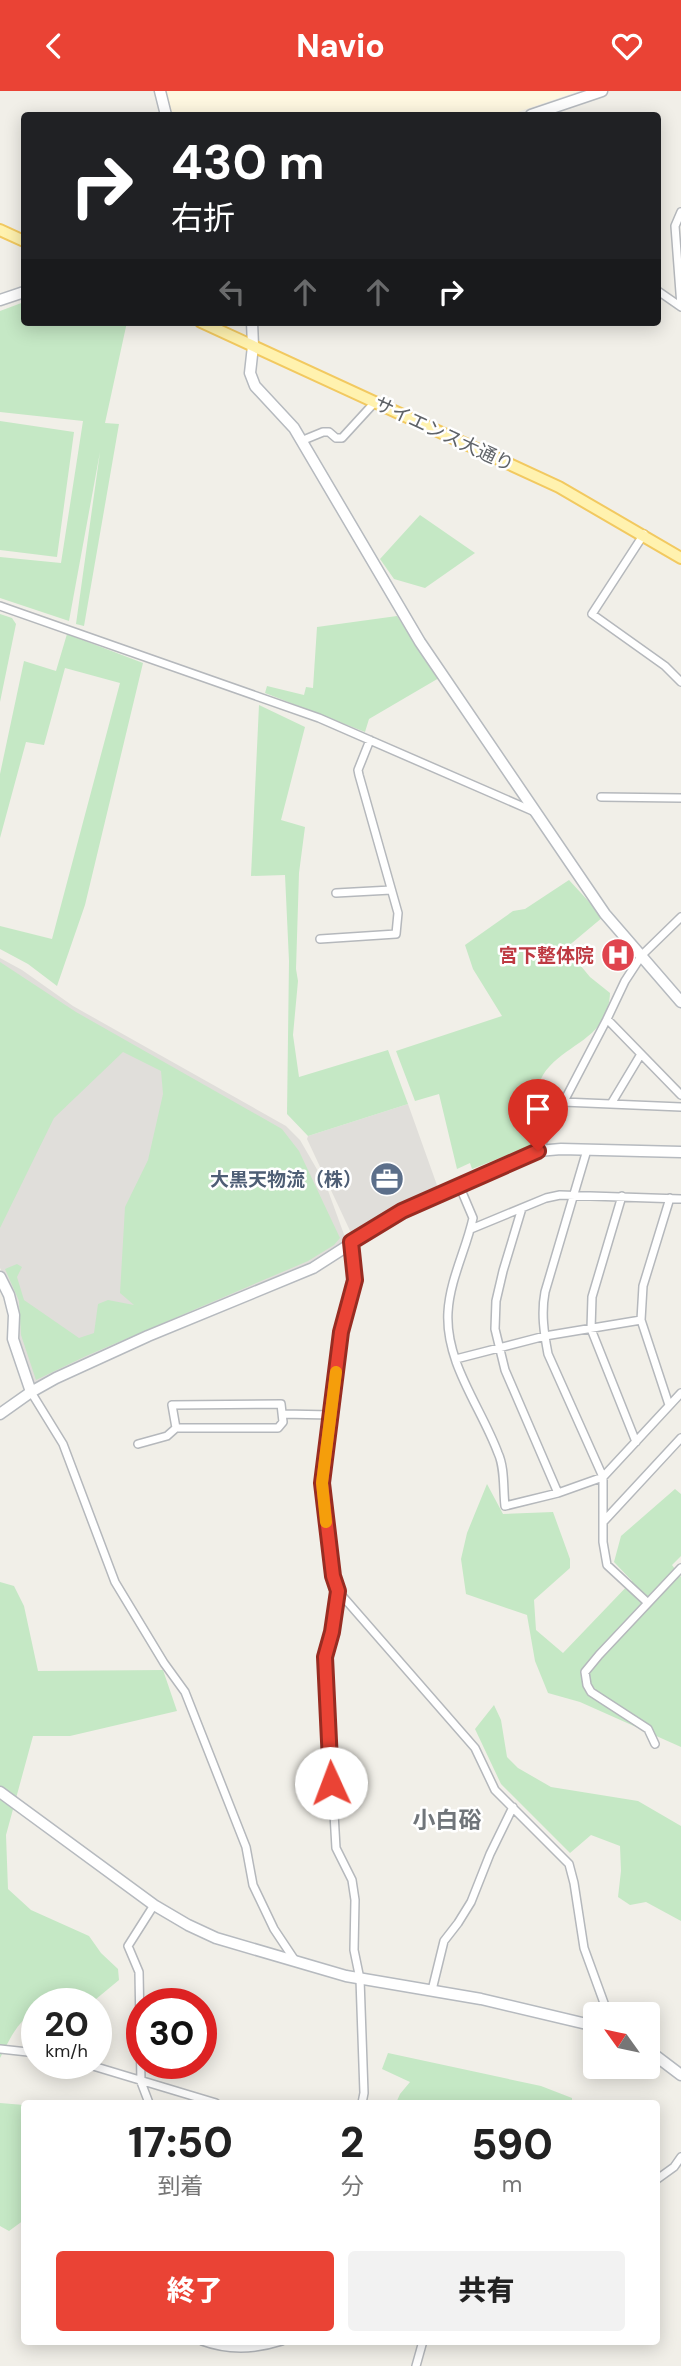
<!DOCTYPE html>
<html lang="ja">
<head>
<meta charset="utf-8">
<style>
	:root { --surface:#fff; --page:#f2f2f2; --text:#222; --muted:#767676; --accent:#ea4335 }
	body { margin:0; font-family:"DM Sans","Noto Sans JP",sans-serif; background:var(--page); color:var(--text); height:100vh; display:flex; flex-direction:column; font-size:26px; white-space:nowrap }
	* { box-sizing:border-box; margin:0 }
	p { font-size:23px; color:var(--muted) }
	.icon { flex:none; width:38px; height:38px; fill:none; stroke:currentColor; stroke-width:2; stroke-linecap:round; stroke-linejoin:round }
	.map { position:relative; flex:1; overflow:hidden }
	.panel { position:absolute; left:21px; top:2009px; width:639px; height:245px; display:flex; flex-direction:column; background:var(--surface); border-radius:7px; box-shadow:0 4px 18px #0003 }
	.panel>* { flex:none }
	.banner { position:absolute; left:21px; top:21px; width:640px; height:214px; border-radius:7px; box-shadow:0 4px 18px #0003; background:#202124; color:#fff; overflow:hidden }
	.needle { width:46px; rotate:303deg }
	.fabs { position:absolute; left:583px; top:1911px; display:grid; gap:14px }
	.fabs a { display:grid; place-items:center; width:77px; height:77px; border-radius:7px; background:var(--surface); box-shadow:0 4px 18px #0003; font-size:35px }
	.speed { position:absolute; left:21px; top:1897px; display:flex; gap:14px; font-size:35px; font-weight:700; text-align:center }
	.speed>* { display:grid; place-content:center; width:91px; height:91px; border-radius:50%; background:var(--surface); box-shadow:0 4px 18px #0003; line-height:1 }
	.speed small { font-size:18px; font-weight:400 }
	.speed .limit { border:10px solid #d22; background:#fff; color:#111 }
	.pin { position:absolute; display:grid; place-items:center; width:60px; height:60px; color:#fff; margin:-72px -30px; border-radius:50% 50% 50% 0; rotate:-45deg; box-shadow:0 0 7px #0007 }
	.pin .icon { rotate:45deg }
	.me { position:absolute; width:77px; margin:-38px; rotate:358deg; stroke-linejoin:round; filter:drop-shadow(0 0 5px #0008) }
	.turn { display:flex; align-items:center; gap:24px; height:147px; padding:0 35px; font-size:32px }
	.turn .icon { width:91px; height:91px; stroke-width:2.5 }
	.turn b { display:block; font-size:49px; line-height:60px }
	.lanes { display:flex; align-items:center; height:66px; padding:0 35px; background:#0003; justify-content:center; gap:35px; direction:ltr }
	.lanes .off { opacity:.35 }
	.eta { display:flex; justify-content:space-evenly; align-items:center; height:119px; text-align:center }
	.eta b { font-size:42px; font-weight:800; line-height:49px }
	.cta { display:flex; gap:14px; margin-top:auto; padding:14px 35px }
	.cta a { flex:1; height:80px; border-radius:7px; background:var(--accent); color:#fff; font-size:28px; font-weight:800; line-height:80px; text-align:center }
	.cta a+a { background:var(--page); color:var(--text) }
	header { display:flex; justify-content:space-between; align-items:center; height:91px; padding:0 35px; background:var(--accent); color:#fff; font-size:32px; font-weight:800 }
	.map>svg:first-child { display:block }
	.commercial { fill:#fef7e0 }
	.industrial { fill:#e0deda }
	.green { fill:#c5e8c5 }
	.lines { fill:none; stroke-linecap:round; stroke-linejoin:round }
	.street-casing { stroke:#b5b8bc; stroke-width:10 }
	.secondary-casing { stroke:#b6babf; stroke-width:13 }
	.primary-casing { stroke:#f2c960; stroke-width:14 }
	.street { stroke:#fff; stroke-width:7 }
	.secondary { stroke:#fff; stroke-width:10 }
	.primary { stroke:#fff2af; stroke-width:10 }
	.route-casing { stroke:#982c22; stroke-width:18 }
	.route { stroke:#ea4335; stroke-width:12 }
	.slow { stroke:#f59e0b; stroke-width:12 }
	.labels { text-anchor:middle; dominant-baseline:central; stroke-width:5; stroke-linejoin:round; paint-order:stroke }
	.street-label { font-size:19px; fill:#5f6368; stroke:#fff }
	.health-label { font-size:19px; font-weight:bold; fill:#be3a42; stroke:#fff; text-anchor:end }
	.service-label { font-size:19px; font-weight:bold; fill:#4e5e75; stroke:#fff; text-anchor:end }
	.quarter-label { font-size:23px; font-weight:bold; fill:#70757a; stroke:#fff }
</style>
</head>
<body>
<header><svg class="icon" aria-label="back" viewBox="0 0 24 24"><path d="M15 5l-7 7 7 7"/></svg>Navio<svg class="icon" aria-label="heart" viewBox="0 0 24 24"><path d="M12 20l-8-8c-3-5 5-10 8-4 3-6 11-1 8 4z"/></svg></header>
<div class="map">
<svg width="681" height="2275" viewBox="0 0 681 2275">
	<rect width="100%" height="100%" fill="#f1efe8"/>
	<path class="commercial" d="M165,0H579L509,24H172Z"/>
	<path class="industrial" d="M0,867L22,879L73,915L286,1035L300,1049L326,1094L346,1149L344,1151L307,1175L285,1185L198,1217L62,1279L37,1293L32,1290L18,1246L19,1220L10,1195L0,1177Z
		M408,1013L438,1097L389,1122L352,1144L307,1048L308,1045Z"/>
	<path class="green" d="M24,211V231H127L105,332L119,333L84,535L76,533L100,361L69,530L0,507V466L61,472L83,330L0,321V220Z
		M0,330L74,341L57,466L0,459Z
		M420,424L475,462L425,497L394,488L380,468Z
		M0,523L12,527L16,533L0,611Z
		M397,525L439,587L369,628L365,641L265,602L267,595L304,604L306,596L313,597L317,536Z
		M67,543L143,572L85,814L57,895L28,873L0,858V835L52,848L120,592L65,577L44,654L26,651L0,747V683L24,570L56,580Z
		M259,614L305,636L281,729L305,736L299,782L296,878L298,890L293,944L299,986L388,959L408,1013L308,1045L287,1023L289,870L285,784L251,785Z
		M569,789L603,826L566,857L590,886L610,902C608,950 563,952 543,984C534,999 535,1035 533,1054L472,1078L470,1072L457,1078L439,1003L415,1010L396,960L502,925L473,878L465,854L513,820L525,818Z
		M0,871L76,921L282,1038L299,1060L340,1147L334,1154L308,1170L86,1265L36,1289L21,1244L19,1210L5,1178L17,1173L22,1176L17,1186L24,1209L79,1247L94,1242L98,1213L108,1209L134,1214L120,1202L125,1116L148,1069L163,1003L161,980L123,961L54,1027L0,1137Z
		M487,1393L503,1423L553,1421L570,1468V1477L534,1509L536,1539L563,1562L632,1490L614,1471L621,1445L675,1398L681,1403V1465L672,1474L681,1486V1656L580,1611L548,1602L535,1570L527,1524L466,1503L461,1468L467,1442Z
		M0,1491L14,1495L24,1515L38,1580L163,1579L177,1620L70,1645H33L6,1744L8,1798L31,1819L89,1845L101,1862L118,1878L119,1889L90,1913H37V1922C19,1925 8,1952 0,1967Z
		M494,1614L501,1629L507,1666L518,1677L551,1696L638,1710L681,1735V1830L646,1811L630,1814L618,1806L621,1780L620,1755L591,1744L570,1762L501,1693L475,1638Z
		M388,1962L541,1995L572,2007V2012H396L400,2003L410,1991L382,1978Z
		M0,2012L24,2014V2129L9,2140L0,2135Z"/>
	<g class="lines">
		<g class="street-casing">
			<path id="street" d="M658,200L681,216
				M681,215L675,135L681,121
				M301,350L323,341H329L336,347H342L375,311
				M644,443L592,523L665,575L681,591
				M0,515L319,627L535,721
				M601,706L681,707
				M336,802L391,799
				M320,848L396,843L398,822L359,684L358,679L370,649
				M607,928L681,1004
				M563,1011L681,1016
				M611,1013L641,963
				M587,1059L545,1201C541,1222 544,1242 548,1263L603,1386V1451L607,1474L647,1511
				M538,1060L607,928L625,890L642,864L681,826
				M459,1094L473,1127C466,1159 450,1188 448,1221C445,1272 481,1316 498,1362C505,1377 503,1398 505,1415L558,1402L603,1386L681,1302
				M622,1105L592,1206L591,1238L636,1351
				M522,1117L503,1180L496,1210L495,1238L505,1279L558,1402
				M471,1138L546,1107L560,1104L681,1108
				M351,1151L355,1189L341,1241L322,1392L333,1485L338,1500L475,1657L495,1699L569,1773L574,1792L584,1857L608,1923
				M456,1268L545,1245L641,1229
				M31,1301L63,1353L115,1491L164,1572L185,1601L246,1756L253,1794L274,1838L296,1871
				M281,1313L283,1331L278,1337H176L172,1314Z
				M669,1314L641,1229L643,1195L670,1107
				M283,1323L331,1324
				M138,1353L167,1345L176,1337
				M604,1430L681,1347
				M338,1500L332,1541L325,1566L336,1757L352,1789L355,1809L354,1859L360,1888L364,2002L362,2012
				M655,1653L648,1638L591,1601L587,1594L585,1581L599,1564L681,1477
				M432,1899L444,1850L458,1832L471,1811L490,1763L513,1716
				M0,1958L37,1962
				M83,1972L216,2012
				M149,2012L141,1991L139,1881L128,1855L154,1814
				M656,2089L674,2076L681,2066
				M202,2250C229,2260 254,2259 282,2250
				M416,2275L423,2250"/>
		</g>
		<g class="secondary-casing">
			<path id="secondary" d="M160,0L166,24
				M531,24L602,0
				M0,209L24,201
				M252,231L253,255L250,282L255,295L294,337L420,551L605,823L681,911
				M0,1186L9,1204L14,1224L13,1248L31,1301
				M0,1323L31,1301L56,1287L148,1245L313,1177L402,1120L538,1060L561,1058L681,1061
				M0,1701L154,1814L188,1834L216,1847L346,1885L481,1908L595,1935
				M648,1959L681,1984"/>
		</g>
		<g class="primary-casing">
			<path id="primary" d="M0,139L24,150
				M201,231L559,396L681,467"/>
		</g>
		<use href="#street" class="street"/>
		<use href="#secondary" class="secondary"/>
		<use href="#primary" class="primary"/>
	</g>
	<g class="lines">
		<g class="route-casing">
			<path id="route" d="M331,1692L325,1566L332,1541L338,1500L333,1485L322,1392L341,1241L355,1189L351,1151L402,1120L538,1060"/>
		</g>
		<use href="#route" class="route"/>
		<path class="slow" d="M326,1431L322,1392L336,1281"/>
	</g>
	<defs>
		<g id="hospital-disc" transform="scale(1.75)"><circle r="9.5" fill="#e0444e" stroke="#fff"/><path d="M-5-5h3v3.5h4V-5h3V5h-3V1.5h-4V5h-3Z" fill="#fff"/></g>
		<g id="office-disc" transform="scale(1.75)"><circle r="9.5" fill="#5c6f8a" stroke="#fff"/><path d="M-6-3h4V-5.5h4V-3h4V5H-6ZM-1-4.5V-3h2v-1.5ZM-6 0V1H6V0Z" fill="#fff"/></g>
	</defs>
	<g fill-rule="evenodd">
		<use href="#hospital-disc" x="618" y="864"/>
		<use href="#office-disc" x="387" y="1088"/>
	</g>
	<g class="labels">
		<g class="street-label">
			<text transform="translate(444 343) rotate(25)">サイエンス大通り</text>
		</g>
		<g class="health-label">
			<text x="594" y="864">宮下整体院</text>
		</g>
		<g class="service-label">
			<text x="362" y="1088">大黒天物流（株）</text>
		</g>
		<g class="quarter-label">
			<text x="447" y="1729">小白硲</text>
		</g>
	</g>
</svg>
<div class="fabs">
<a><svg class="needle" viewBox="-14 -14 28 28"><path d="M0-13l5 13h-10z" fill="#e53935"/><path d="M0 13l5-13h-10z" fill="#767676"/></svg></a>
</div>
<div class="speed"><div>20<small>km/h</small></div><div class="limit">30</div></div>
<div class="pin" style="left:538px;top:1060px;background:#d93025"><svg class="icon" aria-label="arrive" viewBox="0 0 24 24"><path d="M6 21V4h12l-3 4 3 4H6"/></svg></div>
<svg class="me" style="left:331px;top:1692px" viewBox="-20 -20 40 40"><circle r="19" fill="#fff"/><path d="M0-13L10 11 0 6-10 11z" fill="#ea4335"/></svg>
<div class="banner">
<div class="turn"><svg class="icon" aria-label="right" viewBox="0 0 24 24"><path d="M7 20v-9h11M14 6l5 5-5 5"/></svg><div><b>430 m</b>右折</div></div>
<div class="lanes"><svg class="icon off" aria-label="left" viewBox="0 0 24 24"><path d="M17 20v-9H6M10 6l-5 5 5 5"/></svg><svg class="icon off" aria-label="ahead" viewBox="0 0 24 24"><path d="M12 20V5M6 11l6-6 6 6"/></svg><svg class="icon off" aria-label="ahead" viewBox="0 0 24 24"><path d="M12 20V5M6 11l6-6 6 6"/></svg><svg class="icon" aria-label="right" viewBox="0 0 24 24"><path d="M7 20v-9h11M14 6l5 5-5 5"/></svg></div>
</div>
<section class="panel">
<div class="eta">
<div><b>17:50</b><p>到着</p></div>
<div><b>2</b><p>分</p></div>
<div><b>590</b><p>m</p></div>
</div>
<div class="cta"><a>終了</a><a>共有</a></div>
</section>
</div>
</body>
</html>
